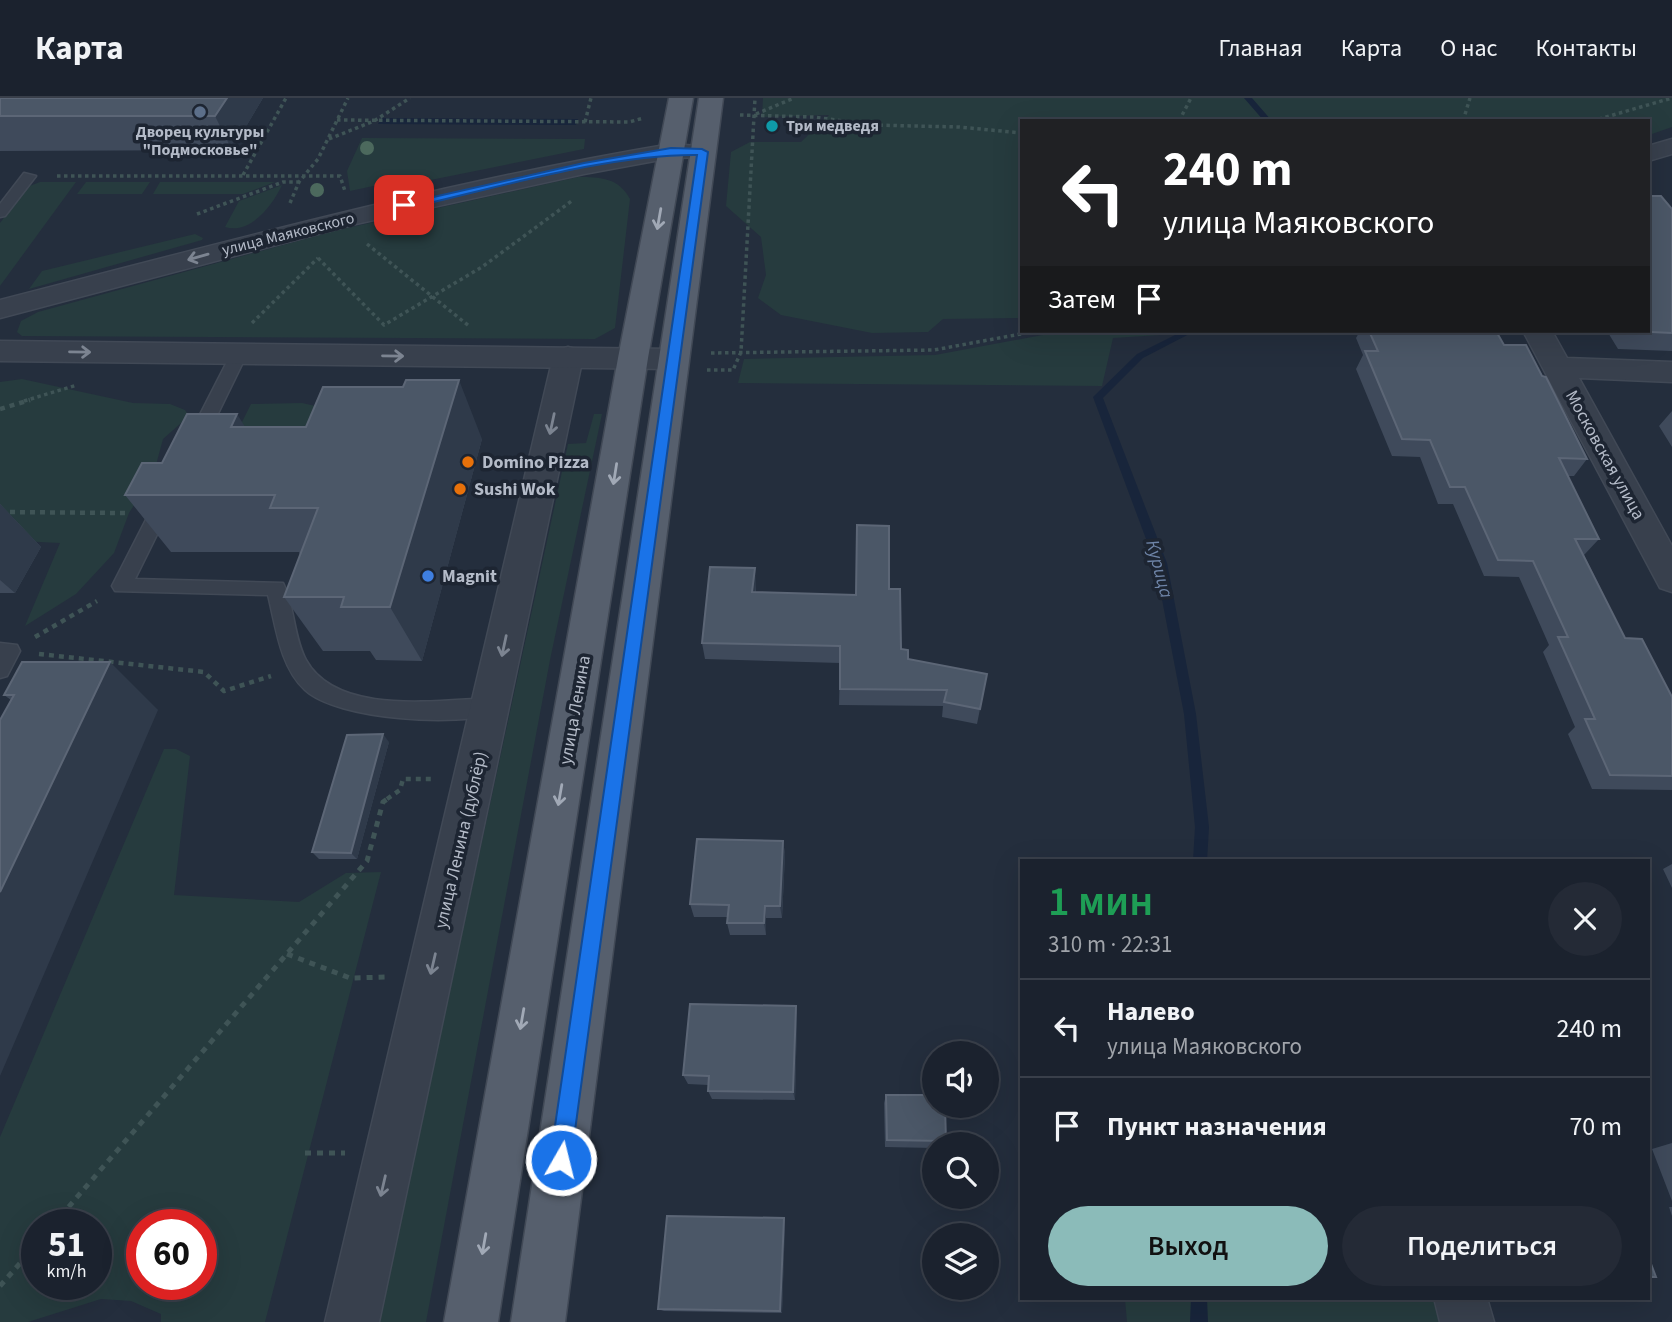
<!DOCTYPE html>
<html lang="ru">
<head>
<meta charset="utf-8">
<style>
	:root { --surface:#1b222e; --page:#242a36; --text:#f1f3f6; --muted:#a0a4aa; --line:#393f4a; --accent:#8bbbb9 }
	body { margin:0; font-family:"Source Sans 3",sans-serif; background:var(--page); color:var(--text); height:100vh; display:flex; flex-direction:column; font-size:26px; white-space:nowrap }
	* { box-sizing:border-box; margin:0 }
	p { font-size:23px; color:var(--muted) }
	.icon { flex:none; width:38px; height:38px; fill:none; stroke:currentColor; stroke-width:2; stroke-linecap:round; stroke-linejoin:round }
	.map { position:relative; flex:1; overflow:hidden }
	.side { position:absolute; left:1020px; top:761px; width:630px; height:441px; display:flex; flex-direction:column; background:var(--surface); border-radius:0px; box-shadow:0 7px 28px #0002,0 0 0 2px var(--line) }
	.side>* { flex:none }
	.top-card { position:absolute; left:1020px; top:21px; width:630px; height:214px; border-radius:0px; box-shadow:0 7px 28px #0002,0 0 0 2px var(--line); background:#202124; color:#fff; overflow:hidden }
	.tools { position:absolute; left:922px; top:943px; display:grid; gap:14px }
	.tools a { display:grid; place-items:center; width:77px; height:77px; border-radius:50%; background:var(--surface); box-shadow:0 7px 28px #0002,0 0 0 2px var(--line); font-size:35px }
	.speed { position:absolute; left:21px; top:1111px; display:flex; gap:14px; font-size:35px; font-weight:700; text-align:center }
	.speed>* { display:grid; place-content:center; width:91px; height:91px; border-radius:50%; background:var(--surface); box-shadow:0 7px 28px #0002,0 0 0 2px var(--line); line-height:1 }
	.speed small { font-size:18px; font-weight:400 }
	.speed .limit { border:10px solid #d22; background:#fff; color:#111 }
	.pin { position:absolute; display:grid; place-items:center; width:60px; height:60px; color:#fff; margin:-30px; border-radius:14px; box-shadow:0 4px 10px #0006 }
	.me { position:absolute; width:77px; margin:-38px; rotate:8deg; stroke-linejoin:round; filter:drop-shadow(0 0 5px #0008) }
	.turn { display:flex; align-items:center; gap:24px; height:147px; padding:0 28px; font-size:32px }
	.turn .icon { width:91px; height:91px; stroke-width:2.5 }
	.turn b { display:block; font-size:49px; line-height:60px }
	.then { display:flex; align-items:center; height:66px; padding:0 28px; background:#0003; gap:14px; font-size:26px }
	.round { display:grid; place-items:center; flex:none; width:74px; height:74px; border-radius:37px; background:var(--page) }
	.head { display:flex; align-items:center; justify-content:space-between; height:119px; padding:0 28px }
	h1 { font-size:42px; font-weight:600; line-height:52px; color:#1e9e55 }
	.primary-button { display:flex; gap:14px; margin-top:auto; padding:14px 28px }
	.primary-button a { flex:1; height:80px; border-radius:42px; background:var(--accent); color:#111; font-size:28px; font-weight:600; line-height:80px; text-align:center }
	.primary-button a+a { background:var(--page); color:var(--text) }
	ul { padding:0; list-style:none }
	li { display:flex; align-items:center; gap:21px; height:98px; padding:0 28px; border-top:2px solid var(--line) }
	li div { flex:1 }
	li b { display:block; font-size:26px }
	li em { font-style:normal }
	header { display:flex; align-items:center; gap:42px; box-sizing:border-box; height:98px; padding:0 35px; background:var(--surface); border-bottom:2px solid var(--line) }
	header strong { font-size:33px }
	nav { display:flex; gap:38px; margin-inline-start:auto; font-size:24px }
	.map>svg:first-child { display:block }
	.green { fill:#263b3e; fill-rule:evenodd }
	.water { fill:#18253b }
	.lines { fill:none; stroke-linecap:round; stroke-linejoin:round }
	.stream { fill:#18253b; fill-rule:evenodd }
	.service-casing { stroke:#414956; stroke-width:3 }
	.minor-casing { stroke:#414956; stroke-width:3 }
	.tertiary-casing { stroke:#414956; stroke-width:3 }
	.primary-casing { stroke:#414956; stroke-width:3 }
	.path-far2 { stroke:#3f5456; stroke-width:3.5; stroke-dasharray:3.5 3.5; stroke-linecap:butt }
	.path-far1 { stroke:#3f5456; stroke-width:4.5; stroke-dasharray:5 5; stroke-linecap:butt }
	.path { stroke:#3f5456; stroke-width:5; stroke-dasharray:6 6; stroke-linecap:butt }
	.service { fill:#38404d; fill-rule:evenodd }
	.minor { fill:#38404d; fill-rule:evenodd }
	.tertiary { fill:#38404d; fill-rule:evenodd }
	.primary { fill:#565f6d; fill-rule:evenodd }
	.tree { fill:#4c695d }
	.wall { fill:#3f4a5b }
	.shaded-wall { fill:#2f3a4a }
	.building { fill:#4b5767; stroke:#5c6676; stroke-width:2 }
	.oneway { stroke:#a1a9b6 }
	.oneway2 { stroke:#7c8491 }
	.route { fill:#1a73e8; stroke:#114b97; stroke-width:2 }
	.service-dot { fill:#5c6f8a; stroke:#1d2532; stroke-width:2.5 }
	.culture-dot { fill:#0f9aa8; stroke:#1d2532; stroke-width:2.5 }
	.food-dot { fill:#e8710a; stroke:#1d2532; stroke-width:2.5 }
	.shop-dot { fill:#3f7fe0; stroke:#1d2532; stroke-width:2.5 }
	.labels { text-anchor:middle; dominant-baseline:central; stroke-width:7; stroke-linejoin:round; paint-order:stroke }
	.far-poi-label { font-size:16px; font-weight:bold; fill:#b4bbc8; stroke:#1d2532; text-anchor:start }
	.far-street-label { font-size:16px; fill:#b4bbc8; stroke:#1d2532 }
	.street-label { font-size:18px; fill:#b4bbc8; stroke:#1d2532 }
	.poi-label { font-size:18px; font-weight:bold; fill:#b4bbc8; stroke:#1d2532; text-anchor:start }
	.water-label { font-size:19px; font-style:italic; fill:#6e84a7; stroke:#1d2532 }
</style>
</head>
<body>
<header>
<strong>Карта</strong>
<nav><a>Главная</a><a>Карта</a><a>О нас</a><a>Контакты</a></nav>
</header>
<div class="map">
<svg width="1672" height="1224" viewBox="0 0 1672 1224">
	<rect width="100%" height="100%" fill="#242e3d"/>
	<path class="green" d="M763,0H1672V29L1649,37L1648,23H1022V220L943,221L928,234L872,235L781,217L758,200L766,177L761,139L726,108L731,54L750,44H801L829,17L762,19Z
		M362,40L585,41L584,51L381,92L378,87L350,93L347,73Z
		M578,79C601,79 619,80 630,101L615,230L595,241L22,238L17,234L21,223L38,214L334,133Z
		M40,84H76L0,188V125L27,89Z
		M86,84H150L142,96H77Z
		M160,84H275L243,96H153Z
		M282,87C273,107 250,137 225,129L239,103Z
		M195,136L203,140L202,142L29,191L42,173Z
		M1064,233H1319L1320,237L1176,236L1113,240L1102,288L738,285L744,261L935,257Z
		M22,281L133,305L170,306L185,312L189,318L163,341L153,378L129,415L114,455L76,496L25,528L60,445L0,442V284Z
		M302,305L338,313L340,322L222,364L251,306Z
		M594,316H602L550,562L426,1224H378L568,346L586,345Z
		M164,651H176L190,658L174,797L299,804L346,775L381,774L265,1224H161V1216L131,1203L101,1201L28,1224H0V1039ZM37,1127H96V1186H37ZM142,1127H201V1186H142Z
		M1125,1201H1433L1440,1224H1127Z"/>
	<path class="water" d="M381,20L578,21L576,27L378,26Z"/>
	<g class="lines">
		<path class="stream" d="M1244,0H1252L1272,23H1264Z
			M1183,233H1195L1143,260L1103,300L1167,465L1196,616L1209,729L1207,763H1193L1195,729L1184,616L1155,465L1093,299L1137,256Z
			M1191,1200H1207L1208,1224H1190Z"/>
		<g class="service-casing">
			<path id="service" d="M24,75L36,78L5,118L0,119V106Z
				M239,251L247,256L206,340L197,346L191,344L188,340L231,256Z
				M163,399L172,406L135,481L283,485C295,508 293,538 306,562C337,618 437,602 491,600L498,603L501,609L498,615C459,629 337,622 305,592C280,569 276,529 268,497L115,493L112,488L154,406Z
				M0,545L17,547L20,553L7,578L0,580Z"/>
		</g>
		<g class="minor-casing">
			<path id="minor" d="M1672,41V56L1648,63V48Z
				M1523,233H1552L1567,260L1672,264V284L1579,280L1672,448V494L1660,490Z
				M568,249L579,252L583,259L379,1224H325L553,259L557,252Z
				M1434,1200H1487L1494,1224H1440Z"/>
		</g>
		<g class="tertiary-casing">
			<path id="tertiary" d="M671,46L711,49L714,54L711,59L671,60L584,76L356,126L0,220V202C222,145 444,84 671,46Z
				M0,243L672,251L683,254L687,261L683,268L672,271L0,263Z"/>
		</g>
		<g class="primary-casing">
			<path id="primary" d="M669,0H693L648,260L498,1224H444L618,260Z
				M699,0H723L565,1224H511Z"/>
		</g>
		<path class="path-far2" d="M756,16L794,0
			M740,17L814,19L872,27L959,29L1022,35
			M337,22L629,24L644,20
			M1179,23L1191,0
			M1463,23L1470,0
			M1592,23L1672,0
			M585,24L591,0
			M329,41L374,23L410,0
			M243,77L286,0
			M57,78H340L345,93
			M290,105L299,84L318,61L348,0
			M197,116L283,84H299
			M367,146L469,228
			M318,160L384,227L482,169L573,102
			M252,225L318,160
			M711,255L934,252L1037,233
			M707,272H733L741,254L755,0
			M24,303L77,287"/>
		<path class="path-far1" d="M0,311L30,302
			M0,414L125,415
			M35,539L97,503
			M39,556L204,574L224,593L271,578
			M387,701L400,692L403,681H433"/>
		<path class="path" d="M287,856L350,880L387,879
			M305,1055H345
			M53,1127L367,763L383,704L389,700
			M0,1188L37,1146"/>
		<use href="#service" class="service"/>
		<use href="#minor" class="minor"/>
		<use href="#tertiary" class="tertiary"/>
		<use href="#primary" class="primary"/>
	</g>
	<g class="tree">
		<circle cx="367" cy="50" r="7"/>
		<circle cx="317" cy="92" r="7"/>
	</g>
	<path class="wall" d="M0,0H263L232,52L0,53Z
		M1672,111V253L1618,251L1607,233H1648Z
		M1360,233H1496L1504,247L1587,361L1574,378H1568L1599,441L1584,457L1625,540L1672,599V692L1592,691L1568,636L1575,629L1543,554L1549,547L1519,479L1484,478L1453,406H1438L1420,359L1392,358L1356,271L1363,257L1356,240Z
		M1672,313V349L1659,328Z
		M245,329L482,341L422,563L376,562L370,553H323L284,499L300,457L299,454H171L125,397L162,365Z
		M0,406L41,449L15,495H0Z
		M756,487V494L856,497L889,491L901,551L908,561L987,576L977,626L942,619L943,608L839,607L840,565L705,561L702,545Z
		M22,564L158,612L11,602L4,597Z
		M389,644L357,761H319L312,754Z
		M783,743L785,756L782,820H766V837H730L727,825L728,819H694L690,806Z
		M1672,766V790L1663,771Z
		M796,908L797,918L795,1002L712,1001L708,993V987L688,986L683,977Z
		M886,997L946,1043L944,1046H934V1050L885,1049L884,1005Z
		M1672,1045V1103L1652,1051Z
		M1669,1109H1672V1118Z
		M784,1120L785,1125L782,1215L664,1213L658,1211Z"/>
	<path class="shaded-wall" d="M227,0H263L232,52L215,18Z
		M459,282L482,341L422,563L390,509Z
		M237,316L274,375L231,329Z
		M0,406L41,449L15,495L0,482Z
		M755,470L756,487L754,511L752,494Z
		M110,564L158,612L0,978V794Z
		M383,636L389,644L357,761L351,755Z
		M783,743L785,756L782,820L780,808Z
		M765,808L766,820V837L764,825Z
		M796,908L797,918L795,1002L793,994Z
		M784,1120L785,1125L782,1215L780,1213Z"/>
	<path class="building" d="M0,0H227L215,18H0Z
		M1648,98H1661L1672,111V235L1631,233H1648Z
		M1369,233H1496L1504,247H1526L1542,278L1546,279L1587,361L1559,360L1599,441H1575L1625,540L1642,541L1672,599V678L1610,677L1585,621H1595L1558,539H1568L1533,463L1498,462L1465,389H1450L1430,342L1402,341L1365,253H1378Z
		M406,282H459L390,509H341L344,499H284L318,410H270L275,397H125L142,365H162L187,316H237L231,329H306L323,289H403Z
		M857,427L889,428V491H900L901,551L908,552V561L987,576L980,611L944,604L947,592L840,591V548L702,545L710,469L755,470L752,494L856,497Z
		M22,564H110L0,794V622L14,597H4Z
		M383,636L351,755L312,754L347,637Z
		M697,741L783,743L780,808H765L764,825H727L729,807L690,806Z
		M690,906L796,908L793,994L708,993L709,978L683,977Z
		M886,997H934V1008H945L946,1043L887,1042Z
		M667,1118L784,1120L780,1213L658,1211Z
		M1648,1158L1656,1179H1648Z"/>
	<defs><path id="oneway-shaft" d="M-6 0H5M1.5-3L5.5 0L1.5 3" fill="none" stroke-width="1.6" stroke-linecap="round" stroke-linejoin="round" transform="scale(1.75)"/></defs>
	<g class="oneway">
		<use href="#oneway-shaft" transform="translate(659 121) rotate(100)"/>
		<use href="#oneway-shaft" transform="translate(615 376) rotate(99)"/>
		<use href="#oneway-shaft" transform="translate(560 697) rotate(100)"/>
		<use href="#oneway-shaft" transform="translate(522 921) rotate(100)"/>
		<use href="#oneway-shaft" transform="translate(484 1146) rotate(100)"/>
	</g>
	<g class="oneway2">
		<use href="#oneway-shaft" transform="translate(198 159) rotate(164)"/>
		<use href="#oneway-shaft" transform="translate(80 254) rotate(1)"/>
		<use href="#oneway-shaft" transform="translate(393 258) rotate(1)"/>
		<use href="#oneway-shaft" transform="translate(552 326) rotate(102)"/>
		<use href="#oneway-shaft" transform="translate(504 548) rotate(102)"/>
		<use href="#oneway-shaft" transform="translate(433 866) rotate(103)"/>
		<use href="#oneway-shaft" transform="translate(383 1088) rotate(103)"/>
	</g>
	<path class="route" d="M671,50L702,51L708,54L571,1062L568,1069L561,1072L553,1069L550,1062L697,57C608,56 493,91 404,111L398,107L584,65Z"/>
	<circle class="service-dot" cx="200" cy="14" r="7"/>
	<circle class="culture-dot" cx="772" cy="28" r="7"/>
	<g class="food-dot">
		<circle cx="468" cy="364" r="7"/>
		<circle cx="460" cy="391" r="7"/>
	</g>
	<circle class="shop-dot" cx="428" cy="478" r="7"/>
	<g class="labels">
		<g class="far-poi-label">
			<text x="786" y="28">Три медведя</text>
			<text x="200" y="34" text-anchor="middle">Дворец культуры<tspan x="200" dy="18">"Подмосковье"</tspan></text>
		</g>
		<g class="far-street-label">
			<text transform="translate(288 136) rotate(-14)">улица Маяковского</text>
		</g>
		<g class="street-label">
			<text transform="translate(1605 357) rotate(61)">Московская улица</text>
			<text transform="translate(575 612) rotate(-80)">улица Ленина</text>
			<text transform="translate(461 742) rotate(-77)">улица Ленина (дублёр)</text>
		</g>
		<g class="poi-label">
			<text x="482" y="364">Domino Pizza</text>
			<text x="474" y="391">Sushi Wok</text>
			<text x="442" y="478">Magnit</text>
		</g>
		<g class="water-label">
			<text transform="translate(1159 471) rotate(75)">Курица</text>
		</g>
	</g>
</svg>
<div class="tools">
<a><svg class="icon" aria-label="sound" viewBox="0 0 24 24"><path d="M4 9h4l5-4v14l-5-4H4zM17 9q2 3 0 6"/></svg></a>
<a><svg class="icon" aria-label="search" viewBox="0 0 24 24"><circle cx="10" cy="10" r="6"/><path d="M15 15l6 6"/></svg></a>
<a><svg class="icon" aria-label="layers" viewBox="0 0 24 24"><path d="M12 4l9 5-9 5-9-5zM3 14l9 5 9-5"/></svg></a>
</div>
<div class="speed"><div>51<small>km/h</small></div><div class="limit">60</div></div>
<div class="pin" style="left:404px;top:107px;background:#d93025"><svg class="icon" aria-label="arrive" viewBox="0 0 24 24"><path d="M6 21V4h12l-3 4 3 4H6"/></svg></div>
<svg class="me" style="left:561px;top:1062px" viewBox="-20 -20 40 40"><circle r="17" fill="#1a73e8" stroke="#fff" stroke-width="3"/><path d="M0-11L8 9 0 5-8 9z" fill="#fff"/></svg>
<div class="top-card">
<div class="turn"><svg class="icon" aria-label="left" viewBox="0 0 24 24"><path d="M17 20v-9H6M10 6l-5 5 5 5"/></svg><div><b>240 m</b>улица Маяковского</div></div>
<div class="then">Затем<svg class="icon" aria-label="arrive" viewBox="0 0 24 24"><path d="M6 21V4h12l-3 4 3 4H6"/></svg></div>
</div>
<section class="side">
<div class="head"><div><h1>1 мин</h1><p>310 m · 22:31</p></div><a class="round"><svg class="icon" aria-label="close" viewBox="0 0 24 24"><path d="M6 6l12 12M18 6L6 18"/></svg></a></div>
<ul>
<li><svg class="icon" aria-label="left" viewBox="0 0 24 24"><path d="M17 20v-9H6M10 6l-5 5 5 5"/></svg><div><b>Налево</b><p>улица Маяковского</p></div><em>240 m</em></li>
<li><svg class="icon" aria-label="arrive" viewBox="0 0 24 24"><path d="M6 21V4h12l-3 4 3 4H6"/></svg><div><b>Пункт назначения</b></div><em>70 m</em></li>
</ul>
<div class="primary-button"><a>Выход</a><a>Поделиться</a></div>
</section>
</div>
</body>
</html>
